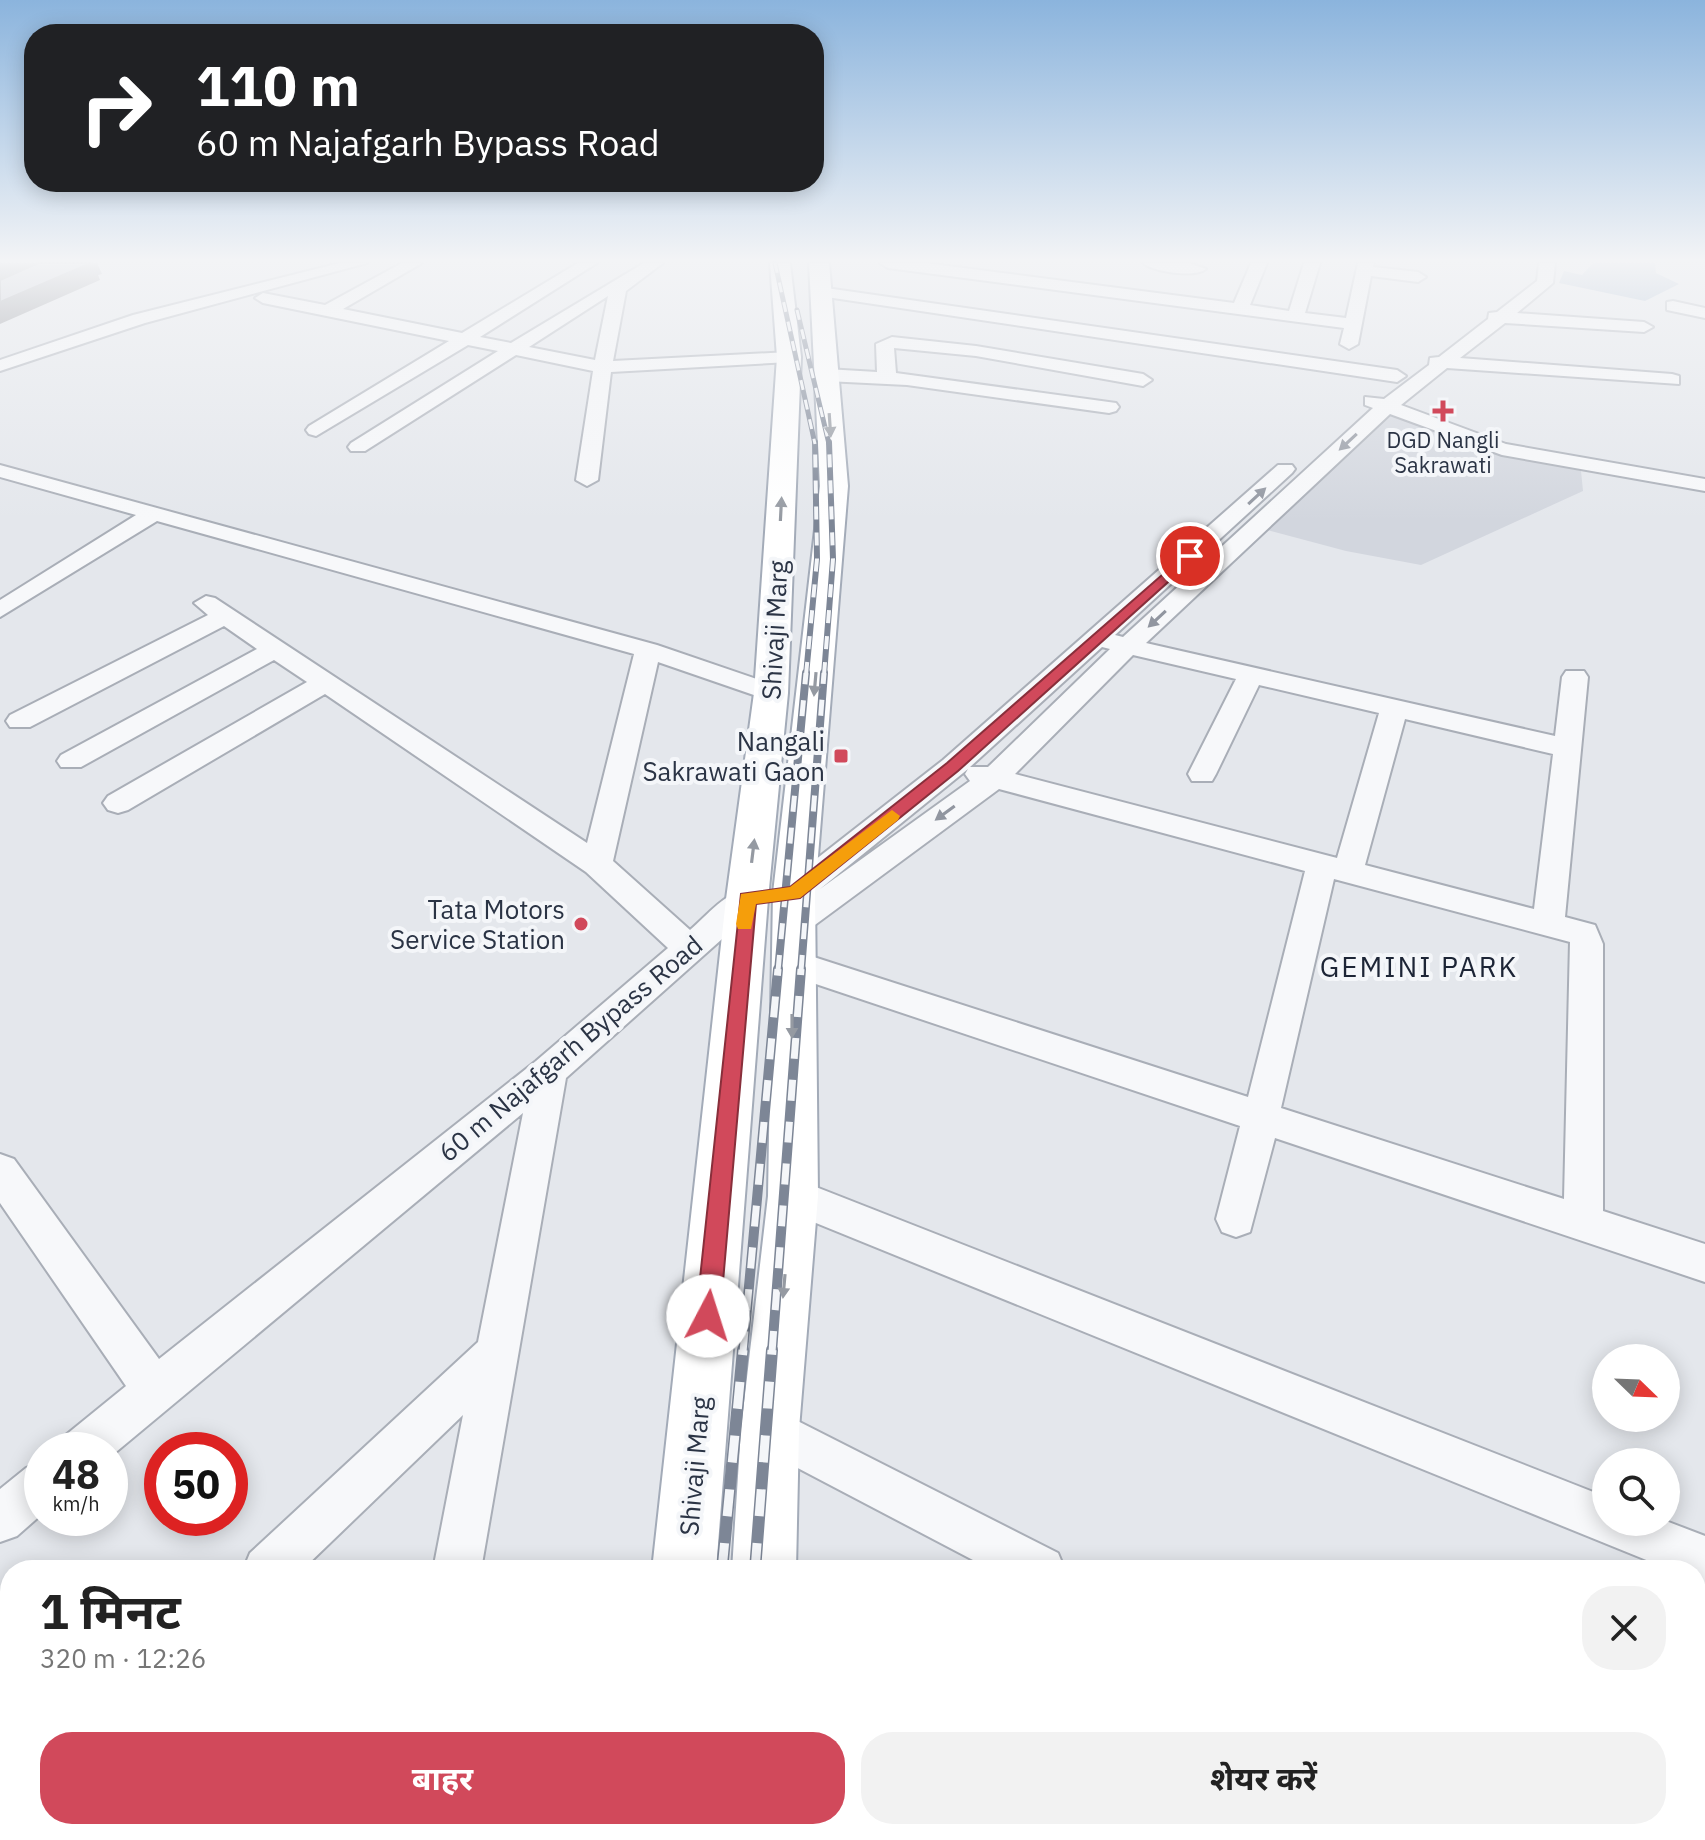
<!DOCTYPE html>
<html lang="hi">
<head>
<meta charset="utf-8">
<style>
	:root { --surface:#fff; --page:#f2f2f2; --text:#222; --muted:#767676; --accent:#d1495b }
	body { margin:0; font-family:"IBM Plex Sans","Noto Sans Devanagari",sans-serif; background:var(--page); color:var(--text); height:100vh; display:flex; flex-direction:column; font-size:30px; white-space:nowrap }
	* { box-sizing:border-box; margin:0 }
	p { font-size:26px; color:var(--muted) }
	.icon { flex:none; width:44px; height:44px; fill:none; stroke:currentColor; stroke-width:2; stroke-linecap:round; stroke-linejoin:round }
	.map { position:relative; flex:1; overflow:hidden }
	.sheet { position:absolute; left:0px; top:1560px; width:1706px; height:280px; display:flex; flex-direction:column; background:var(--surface); border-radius:32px 32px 0 0; box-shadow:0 4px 20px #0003 }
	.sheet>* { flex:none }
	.hud { position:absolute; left:24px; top:24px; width:800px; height:168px; border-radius:32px; box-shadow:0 4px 20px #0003; background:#202124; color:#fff; overflow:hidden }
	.needle { width:52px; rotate:113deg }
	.fabs { position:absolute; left:1592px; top:1344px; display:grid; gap:16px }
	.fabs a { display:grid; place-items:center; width:88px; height:88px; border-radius:50%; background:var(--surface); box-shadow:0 4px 20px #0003; font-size:40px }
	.speed { position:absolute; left:24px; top:1432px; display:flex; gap:16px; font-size:40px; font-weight:700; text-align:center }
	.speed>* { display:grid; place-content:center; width:104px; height:104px; border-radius:50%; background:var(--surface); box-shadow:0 4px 20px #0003; line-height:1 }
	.speed small { font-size:20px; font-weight:400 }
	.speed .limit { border:12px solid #d22; background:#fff; color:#111 }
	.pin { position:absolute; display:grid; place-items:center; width:68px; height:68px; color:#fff; margin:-34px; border:4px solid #fff; border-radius:50%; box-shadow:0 2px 8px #0007 }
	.me { position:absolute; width:88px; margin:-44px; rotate:5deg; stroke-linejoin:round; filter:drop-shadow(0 0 6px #0008) }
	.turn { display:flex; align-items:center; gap:28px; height:168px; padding:0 40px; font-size:36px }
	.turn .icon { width:104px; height:104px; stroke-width:2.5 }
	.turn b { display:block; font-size:56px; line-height:68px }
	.round { display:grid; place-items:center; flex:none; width:84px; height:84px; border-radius:32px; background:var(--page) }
	.overview { display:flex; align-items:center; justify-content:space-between; height:136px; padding:0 40px }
	h1 { font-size:48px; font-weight:700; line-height:60px }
	.action { display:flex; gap:16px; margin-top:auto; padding:16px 40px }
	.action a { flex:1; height:92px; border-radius:32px; background:var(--accent); color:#fff; font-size:32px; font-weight:700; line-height:92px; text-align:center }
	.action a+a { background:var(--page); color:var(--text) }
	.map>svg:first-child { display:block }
	.built { fill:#d2d6de }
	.water { fill:#9fb4cc }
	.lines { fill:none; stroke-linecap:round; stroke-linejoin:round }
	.minor-casing { stroke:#a9aeb7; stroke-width:4 }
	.major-casing { stroke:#a3abb8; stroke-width:4 }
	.minor { fill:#f7f8fa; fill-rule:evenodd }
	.major { fill:#fff; fill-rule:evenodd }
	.rail-far4-casing { stroke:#7d8696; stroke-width:5 }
	.rail-far3-casing { stroke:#7d8696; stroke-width:6 }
	.rail-far2-casing { stroke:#7d8696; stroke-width:8 }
	.rail-far1-casing { stroke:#7d8696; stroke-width:10 }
	.rail-casing { stroke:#7d8696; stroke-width:12 }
	.rail-far4 { stroke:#f4f6f9; stroke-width:3; stroke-dasharray:10; stroke-linecap:butt }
	.rail-far3 { stroke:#f4f6f9; stroke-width:4; stroke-dasharray:13; stroke-linecap:butt }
	.rail-far2 { stroke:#f4f6f9; stroke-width:5; stroke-dasharray:16; stroke-linecap:butt }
	.rail-far1 { stroke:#f4f6f9; stroke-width:7; stroke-dasharray:21; stroke-linecap:butt }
	.rail { stroke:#f4f6f9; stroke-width:9; stroke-dasharray:27; stroke-linecap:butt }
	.shaded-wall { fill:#83868d }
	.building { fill:#bbc0ca; stroke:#83868d; stroke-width:2 }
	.oneway { fill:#959aa2 }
	.oneway2 { fill:#9196a0 }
	.route { fill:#d1495b; stroke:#882f3b; stroke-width:2 }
	.slow { fill:#f59e0b }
	.poi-dot { fill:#d1495b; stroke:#f4f6f9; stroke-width:3 }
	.labels { text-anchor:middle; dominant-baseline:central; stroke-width:8; stroke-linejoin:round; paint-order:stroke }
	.far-poi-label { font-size:22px; fill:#2b3445; stroke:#f4f6f9 }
	.street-label { font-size:26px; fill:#2b3445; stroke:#f4f6f9 }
	.poi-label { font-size:26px; fill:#2b3445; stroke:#f4f6f9; text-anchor:end }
	.neighbourhood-label { font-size:28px; letter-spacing:2px; fill:#1d2536; stroke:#f4f6f9 }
</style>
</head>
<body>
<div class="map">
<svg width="1705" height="1840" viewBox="0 0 1705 1840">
	<rect width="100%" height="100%" fill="#e4e7ec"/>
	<path class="built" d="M1390,412L1489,451L1581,471L1583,491L1421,565L1346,551L1267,530Z"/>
	<path class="water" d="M1593,263H1655L1656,273L1679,284L1645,301L1559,283L1564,271L1582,275Z"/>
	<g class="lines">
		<g class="minor-casing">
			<path id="minor" d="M340,263H367L145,323L0,371V360L133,315Z
				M402,263H422L343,309L462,333L578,263H597L480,337L511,343L644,263H663L626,291L613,361L789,352L798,357L789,362L611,372L598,480L587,486L576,480L593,371L516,355L365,451H351L348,447L351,443L498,351L468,345L316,436L309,434L306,430L309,426L449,341L263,303L255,298L263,293L325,305ZM608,296L595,360L529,347Z
				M880,263H925L1234,303L1251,263H1267L1250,305L1289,311L1304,263H1320L1305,313L1346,318L1358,263H1374L1373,267L1418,272L1426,277L1418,282L1371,276L1358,344L1349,349L1340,344L1344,328L888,268Z
				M1143,263H1189L1206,269C1195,278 1154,272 1143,263Z
				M1539,263H1555L1553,283L1517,313L1644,322L1653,327L1644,332L1505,323L1460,358L1672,374L1679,376V384L1447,368L1401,405L1506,444L1705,479V491L1502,455L1390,414L1146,643L1555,736L1562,677L1566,671H1584L1588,677L1565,917L1595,925L1603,944V1211L1705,1244V1282L1275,1138L1250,1232L1236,1237L1222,1232L1216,1219L1240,1126L780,972L775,963L780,954L792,950L1248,1097L1305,871L999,789L804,933L793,937L782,933L777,925L782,917L802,902L783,901L778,893L783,885L943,760L1278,465H1292L1295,469L1292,473L1115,635L1123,637L1373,408L1365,405V397L1384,399L1429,365L1430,358L1439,357L1488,319L1489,313L1497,312L1537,281ZM1102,647L1110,649L988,767H970ZM1133,655L1236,679L1188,774L1192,781H1212L1216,774L1259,685L1379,713L1337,858L1015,774ZM1405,719L1553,754L1534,909L1365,865ZM968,769L965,774L970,781L820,889ZM1334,879L1570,942L1564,1199L1281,1108Z
				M819,287L1397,370L1406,376L1397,382L813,295L811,292Z
				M1673,301L1705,308V318L1667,310V302Z
				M892,337L976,346L1143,374L1152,380L1143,386L976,356L894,348L896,373L1116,403L1119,407L1116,411L1109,413L907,385L826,381L817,375L826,369L877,372L876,344Z
				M0,465L657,645L780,687L784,693L780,699L771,701L658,662L613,861L690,930C709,914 732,883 758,891L763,899L758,907L566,1078L481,1570H433L463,1415L302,1570H243L250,1553L478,1342L523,1113L110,1457V1450H60L67,1434L126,1386L0,1203V1154L14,1159L159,1359L536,1061L668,948L586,872L325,694L128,810L118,813L108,810L103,803L108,796L307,682L274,660L81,767H61L57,761L61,755L257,649L224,626L30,727H10L6,721L10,715L208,615L194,603L206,596L215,598L587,843L634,654L157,521L0,617V600L136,515L0,477Z
				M793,1178L1606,1497V1522L1666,1521L1705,1536V1584L1696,1580V1570H1671L779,1208L774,1196L779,1184Z
				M770,1407L1058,1553L1065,1570H992L754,1445L748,1429L754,1413Z
				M42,1461V1514L17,1536L0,1542V1489L26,1468Z
				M10,1785V1830H30L19,1840H0V1789Z
				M289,1830H349L345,1840H285Z
				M376,1830H430L427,1840H373Z
				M1081,1830H1148L1152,1840H1085Z
				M1524,1830H1595L1599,1840H1528Z"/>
		</g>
		<g class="major-casing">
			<path id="major" d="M770,263H790L801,357L788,693L768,899L716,1570H652L726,899L754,693L777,357Z
				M809,263H829L848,486L815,893L818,1196L799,1429L796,1570H732L741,1429L768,1196L773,893L820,486Z
				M623,1830H695V1840H623Z
				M717,1830H789L788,1840H716Z"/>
		</g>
		<use href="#minor" class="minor"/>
		<use href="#major" class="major"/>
		<g class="rail-far4-casing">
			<path id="rail-far4" d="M775,263L815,444
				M797,310L829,444"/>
		</g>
		<g class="rail-far3-casing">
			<path id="rail-far3" d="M806,675L817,559L815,442
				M824,675L833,559L829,442"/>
		</g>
		<g class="rail-far2-casing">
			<path id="rail-far2" d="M778,971L806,673
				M801,971L824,673"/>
		</g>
		<g class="rail-far1-casing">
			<path id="rail-far1" d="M743,1352L778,969
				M772,1352L801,969"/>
		</g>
		<g class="rail-casing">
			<path id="rail" d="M722,1570L743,1350
				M755,1570L772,1350
				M697,1840L698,1830
				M735,1840L736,1830"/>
		</g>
		<use href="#rail-far4" class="rail-far4"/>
		<use href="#rail-far3" class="rail-far3"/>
		<use href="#rail-far2" class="rail-far2"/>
		<use href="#rail-far1" class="rail-far1"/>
		<use href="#rail" class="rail"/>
	</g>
	<path class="shaded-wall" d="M0,263H49L0,285Z
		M83,263H97L102,274L98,275L100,280L0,324V302Z"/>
	<path class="building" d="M38,263H91L0,302V280Z"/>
	<defs><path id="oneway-solid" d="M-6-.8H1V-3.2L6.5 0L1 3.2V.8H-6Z" transform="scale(2)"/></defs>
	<g class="oneway">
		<use href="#oneway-solid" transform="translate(830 425) rotate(86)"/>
		<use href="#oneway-solid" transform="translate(781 509) rotate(-87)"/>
		<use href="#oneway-solid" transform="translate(815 684) rotate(95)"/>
		<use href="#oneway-solid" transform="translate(753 851) rotate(-83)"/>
		<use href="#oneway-solid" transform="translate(792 1026) rotate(90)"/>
		<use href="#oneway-solid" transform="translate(784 1286) rotate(95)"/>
	</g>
	<g class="oneway2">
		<use href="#oneway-solid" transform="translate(1348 442) rotate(137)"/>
		<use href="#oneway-solid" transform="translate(1257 496) rotate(-43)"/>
		<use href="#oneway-solid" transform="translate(1157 619) rotate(137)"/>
		<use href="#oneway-solid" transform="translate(945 813) rotate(144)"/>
	</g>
	<linearGradient id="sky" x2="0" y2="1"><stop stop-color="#8bb4dd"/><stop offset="0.5" stop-color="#f3f4f6"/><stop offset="1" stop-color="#f3f4f6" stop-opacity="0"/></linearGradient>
	<rect width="1705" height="521" fill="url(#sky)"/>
	<path class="route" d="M1186,554L1197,556L958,771L800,898L756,904L720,1316L716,1324L708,1328L699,1324L696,1316L741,894L790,887L947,763Z"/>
	<path class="slow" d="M892,810L900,816L898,820L800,898L756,904L751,929H738L736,924L741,894L790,887Z"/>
	<g class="poi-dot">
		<path d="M1439 399h8v8h8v8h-8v8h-8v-8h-8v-8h8z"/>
		<rect x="833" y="748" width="16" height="16" rx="4"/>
		<circle cx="581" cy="924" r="8"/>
	</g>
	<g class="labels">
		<g class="far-poi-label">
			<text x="1443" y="439">DGD Nangli<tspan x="1443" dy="25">Sakrawati</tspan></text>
		</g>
		<g class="street-label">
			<text transform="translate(774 630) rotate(-87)">Shivaji Marg</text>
			<text transform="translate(570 1048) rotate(-40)">60 m Najafgarh Bypass Road</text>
			<text transform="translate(694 1466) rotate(-85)">Shivaji Marg</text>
		</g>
		<g class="poi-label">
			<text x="825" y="741">Nangali<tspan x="825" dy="30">Sakrawati Gaon</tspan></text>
			<text x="565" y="909">Tata Motors<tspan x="565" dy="30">Service Station</tspan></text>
		</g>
		<g class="neighbourhood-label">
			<text x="1419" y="966">GEMINI PARK</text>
		</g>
	</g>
</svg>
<div class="fabs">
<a><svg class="needle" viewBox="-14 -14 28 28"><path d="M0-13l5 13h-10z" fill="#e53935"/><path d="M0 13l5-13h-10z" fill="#767676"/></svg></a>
<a><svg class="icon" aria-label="search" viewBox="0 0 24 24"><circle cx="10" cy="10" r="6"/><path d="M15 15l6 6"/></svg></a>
</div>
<div class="speed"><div>48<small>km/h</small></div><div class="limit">50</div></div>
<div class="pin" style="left:1190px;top:556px;background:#d93025"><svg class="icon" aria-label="arrive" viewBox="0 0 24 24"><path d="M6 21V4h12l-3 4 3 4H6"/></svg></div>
<svg class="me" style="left:708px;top:1316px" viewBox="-20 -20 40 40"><circle r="19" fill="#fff"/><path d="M0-13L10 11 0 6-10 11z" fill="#d1495b"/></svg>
<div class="hud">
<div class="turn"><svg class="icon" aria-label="right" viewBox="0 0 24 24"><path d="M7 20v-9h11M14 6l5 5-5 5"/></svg><div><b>110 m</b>60 m Najafgarh Bypass Road</div></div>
</div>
<section class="sheet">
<div class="overview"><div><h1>1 मिनट</h1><p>320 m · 12:26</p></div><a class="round"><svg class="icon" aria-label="close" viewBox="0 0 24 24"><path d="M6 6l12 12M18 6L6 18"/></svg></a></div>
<div class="action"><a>बाहर</a><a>शेयर करें</a></div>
</section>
</div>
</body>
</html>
